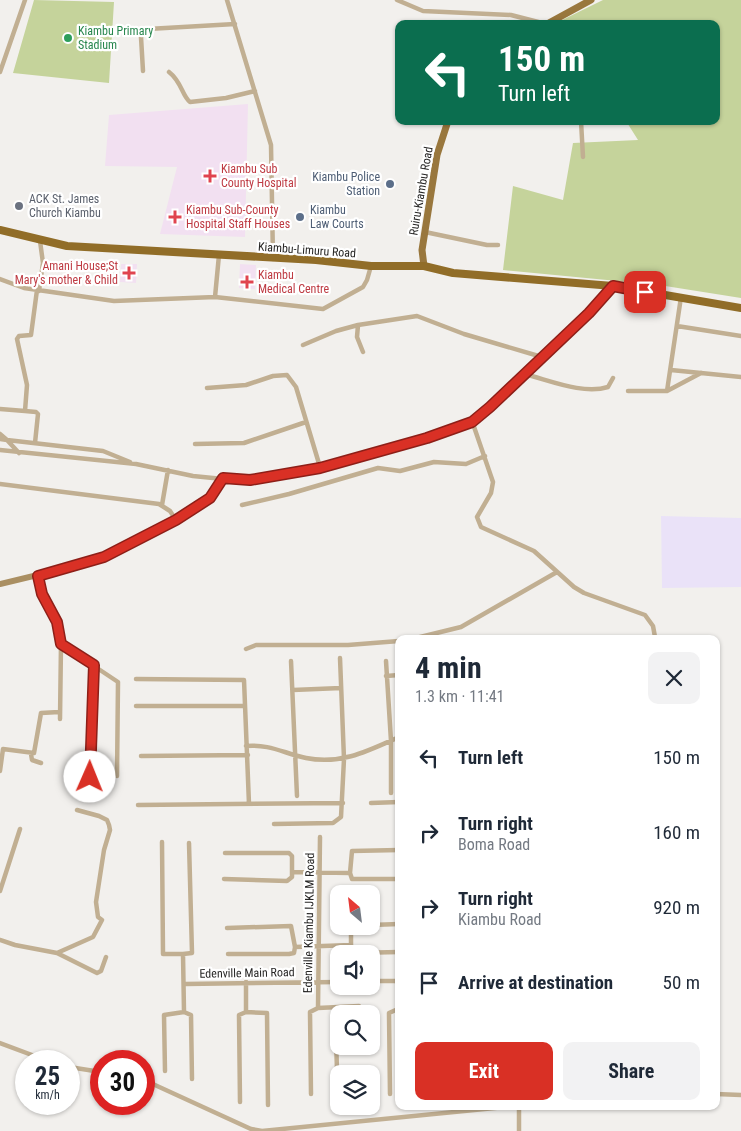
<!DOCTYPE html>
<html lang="en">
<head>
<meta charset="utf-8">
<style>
	:root { --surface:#fff; --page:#f2f2f3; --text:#1f2937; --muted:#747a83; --accent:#d93025 }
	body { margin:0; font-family:"Roboto Condensed",sans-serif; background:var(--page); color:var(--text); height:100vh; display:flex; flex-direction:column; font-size:19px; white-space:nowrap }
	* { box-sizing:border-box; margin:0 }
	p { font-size:16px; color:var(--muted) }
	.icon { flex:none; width:28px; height:28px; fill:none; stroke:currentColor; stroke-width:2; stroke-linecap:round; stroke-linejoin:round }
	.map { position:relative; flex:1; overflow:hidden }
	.panel { position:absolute; left:395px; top:635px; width:325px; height:475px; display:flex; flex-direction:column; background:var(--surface); border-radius:10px; box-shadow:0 1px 4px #0004 }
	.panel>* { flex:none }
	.top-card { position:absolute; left:395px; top:20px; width:325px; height:105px; border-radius:10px; box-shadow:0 1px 4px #0004; background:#0b6e4f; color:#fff; overflow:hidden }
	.needle { width:32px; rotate:332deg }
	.fabs { position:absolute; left:330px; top:885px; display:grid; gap:10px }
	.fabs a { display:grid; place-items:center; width:50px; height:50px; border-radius:10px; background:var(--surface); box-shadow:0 1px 4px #0004; font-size:25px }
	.speed { position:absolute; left:15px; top:1050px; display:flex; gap:10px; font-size:25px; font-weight:700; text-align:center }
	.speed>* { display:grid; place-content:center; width:65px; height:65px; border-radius:50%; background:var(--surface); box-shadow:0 1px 4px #0004; line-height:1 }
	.speed small { font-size:12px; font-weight:400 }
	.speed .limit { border:8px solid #d22; background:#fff; color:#111 }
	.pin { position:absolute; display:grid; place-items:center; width:42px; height:42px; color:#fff; margin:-21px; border-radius:10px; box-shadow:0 2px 8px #0006 }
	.me { position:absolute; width:55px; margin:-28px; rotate:1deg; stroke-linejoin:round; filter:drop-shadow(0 0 4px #0008) }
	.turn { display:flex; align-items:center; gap:18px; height:105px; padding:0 20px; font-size:22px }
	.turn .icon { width:65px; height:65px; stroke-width:2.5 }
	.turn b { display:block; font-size:35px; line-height:42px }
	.round { display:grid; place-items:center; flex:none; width:52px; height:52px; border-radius:10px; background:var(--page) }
	.head { display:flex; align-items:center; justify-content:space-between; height:85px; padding:0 20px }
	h1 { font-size:30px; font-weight:700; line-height:38px }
	.action { display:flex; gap:10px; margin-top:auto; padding:10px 20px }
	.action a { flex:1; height:58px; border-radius:10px; background:var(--accent); color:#fff; font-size:20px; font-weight:700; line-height:58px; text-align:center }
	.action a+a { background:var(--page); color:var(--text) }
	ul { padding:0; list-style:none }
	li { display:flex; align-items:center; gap:15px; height:75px; padding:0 20px }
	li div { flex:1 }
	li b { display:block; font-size:19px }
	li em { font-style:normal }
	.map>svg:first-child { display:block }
	.education { fill:#eae2f8 }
	.medical { fill:#f2e0f1 }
	.green { fill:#c5d39b }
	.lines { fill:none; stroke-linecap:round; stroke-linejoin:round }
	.minor { stroke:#c1af92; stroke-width:4.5 }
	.secondary { stroke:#aa8f62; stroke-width:6 }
	.primary { stroke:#99773d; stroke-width:7 }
	.trunk { stroke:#916d28; stroke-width:8 }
	.route-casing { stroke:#8d1f18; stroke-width:12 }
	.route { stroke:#d93025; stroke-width:9 }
	.leisure-dot { fill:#2e9e5b; stroke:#fff; stroke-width:2 }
	.health-dot { fill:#e0444e; stroke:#fff; stroke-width:2 }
	.service-dot { fill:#5c6f8a; stroke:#fff; stroke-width:2 }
	.worship-dot { fill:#6b7280; stroke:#fff; stroke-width:2 }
	.labels { text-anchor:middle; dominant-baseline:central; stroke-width:4.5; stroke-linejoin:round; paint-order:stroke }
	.leisure-label { font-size:12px; fill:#27864d; stroke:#fff; text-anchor:start }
	.health-label { font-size:12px; fill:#be3a42; stroke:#fff; text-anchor:start }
	.service-label { font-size:12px; fill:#4e5e75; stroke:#fff; text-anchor:end }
	.street-label { font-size:12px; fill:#272625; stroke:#fff }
	.worship-label { font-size:12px; fill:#5b616d; stroke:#fff; text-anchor:start }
</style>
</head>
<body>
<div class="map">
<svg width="741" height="1131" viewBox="0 0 741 1131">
	<rect width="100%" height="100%" fill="#f2f0ed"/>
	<path class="education" d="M661,516L741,518V587L662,588Z"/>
	<path class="medical" d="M248,104L245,237L160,234L177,167L105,166L109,115Z
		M121,264H137L136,283L120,282Z
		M240,264L256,265L255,289L239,288Z"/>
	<path class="green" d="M34,0L114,2L109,83L13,73Z
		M603,0H741V298L659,285L503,270L513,186L563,200L573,143L638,140L626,121H716V24H554Z"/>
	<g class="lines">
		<path class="minor" d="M227,0L271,145L273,259
			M397,0L423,11L511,15L546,24
			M143,71L141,37L148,29L235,24
			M0,72L25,0
			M169,72C182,82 182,96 190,102L226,98L255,91
			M581,121L583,157
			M425,232L487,245H498
			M0,279L24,288L114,301L215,297L323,309L363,287L367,280L371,266
			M39,291L43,263L40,241
			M215,297L219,255
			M358,325L357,337L363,352
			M677,326L741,336
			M303,345L336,331L358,325L417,316L464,334L542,357
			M671,370L741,377
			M524,374C549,380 583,395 608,387L613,378
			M207,388L246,385L273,376L287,375L296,387L320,467
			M628,391H667L681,297
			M667,391L701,373
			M0,409L25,411L27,385L17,339L19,336L31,335L37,290
			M25,411L36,412L38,414L35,443
			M472,421L493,482L491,493L477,517L481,527L534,551L574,587L584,593L645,615L653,626L655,637
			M0,434L7,440L103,451L130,462
			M0,439L7,440L19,453
			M195,444L244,443L306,422
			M0,450L136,464L193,476L223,479
			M0,484L159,504L170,511L176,520
			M162,505L168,470
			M242,505L289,494L378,468L400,471L434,462L466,464L485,456
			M38,576L42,594L57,622L61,644L118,682L117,776
			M412,639L461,627L557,572
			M246,649L256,645H348L399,641
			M291,661L297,796
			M386,661L391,741V793
			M94,665L90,774L91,778L102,779
			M386,676L399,675
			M136,679L244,680L249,804
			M293,690L341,688
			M136,706H245
			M60,719L61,644
			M246,746C270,744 283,753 306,758C341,765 368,751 399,737
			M31,754L32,760L41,763
			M141,756L248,755
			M0,771L3,749L34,753L41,713L59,712
			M371,803L399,802
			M138,805L343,803
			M274,824L333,823L341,817L344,759L340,658
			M162,842L163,954H183L184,1012L164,1015L165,1071
			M225,853H289L292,856V872L350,873L352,851L399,850
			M350,873L352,879H399
			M224,879L287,881L292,877V872
			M0,891L20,829
			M371,925L399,924
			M227,928L291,926L295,947
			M0,940L15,945L57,953L97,973L101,971L106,957
			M351,945L354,953L399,952
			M57,953L93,937L102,920L98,917L96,902L104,850L110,830L109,825L107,820L99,816L77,810
			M183,954L192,953L189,843
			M228,954H289L294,953L295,947L351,945V928L353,926
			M371,981H399
			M397,981L399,1009
			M246,982V1012L267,1013L268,1105
			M185,984L339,982
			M318,1008L320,837
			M335,1008L338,1101
			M184,1012L191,1015L192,1079
			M0,1043L48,1061
			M69,1067L101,1072
			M144,1080L251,1129L262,1131L514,1106
			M311,1094L310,1012L318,1008L359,1006
			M390,1094L389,1013L398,1009
			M716,1094L741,1095
			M240,1102L239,1015L246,1012
			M519,1131V1106"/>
		<path class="secondary" d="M0,584L79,565L104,557L176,520L205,502L216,492L223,479L250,480L268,478L353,459L450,431L472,421L490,407L613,286"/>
		<path class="primary" d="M547,24L591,0
			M424,266L422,250L437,155L448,121"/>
		<path class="trunk" d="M0,230L67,246L316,260L371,266H424L453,273L613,286L741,308"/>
	</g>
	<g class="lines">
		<g class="route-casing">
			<path id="route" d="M90,777L94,665L61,644L57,622L42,594L38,576L104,557L176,520L210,498L223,478L250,480L320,468L427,438L472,422L490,407L589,313L613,286L645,292"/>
		</g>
		<use href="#route" class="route"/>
	</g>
	<circle class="leisure-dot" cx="68" cy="38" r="5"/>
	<g class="health-dot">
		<path d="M207.5 168.5h5v5h5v5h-5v5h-5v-5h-5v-5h5z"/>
		<path d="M172.5 209.5h5v5h5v5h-5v5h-5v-5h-5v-5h5z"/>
		<path d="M126.5 265.5h5v5h5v5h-5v5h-5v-5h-5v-5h5z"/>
		<path d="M244.5 274.5h5v5h5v5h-5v5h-5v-5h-5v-5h5z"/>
	</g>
	<g class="service-dot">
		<circle cx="390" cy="184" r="5"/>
		<circle cx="300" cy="217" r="5"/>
	</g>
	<circle class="worship-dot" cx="19" cy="206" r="5"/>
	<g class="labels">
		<g class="leisure-label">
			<text x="78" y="31">Kiambu Primary<tspan x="78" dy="14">Stadium</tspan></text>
		</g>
		<g class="health-label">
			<text x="221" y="169">Kiambu Sub<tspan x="221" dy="14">County Hospital</tspan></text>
			<text x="186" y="210">Kiambu Sub-County<tspan x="186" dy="14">Hospital Staff Houses</tspan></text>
			<text x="118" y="266" text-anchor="end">Amani House;St<tspan x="118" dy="14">Mary's mother &amp; Child</tspan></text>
			<text x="258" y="275">Kiambu<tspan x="258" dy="14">Medical Centre</tspan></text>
		</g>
		<g class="service-label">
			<text x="380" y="177">Kiambu Police<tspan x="380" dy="14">Station</tspan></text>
			<text x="310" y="210" text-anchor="start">Kiambu<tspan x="310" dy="14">Law Courts</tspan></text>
		</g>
		<g class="street-label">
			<text transform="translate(421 191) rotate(-80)">Ruiru-Kiambu Road</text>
			<text transform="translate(307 250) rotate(4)">Kiambu-Limuru Road</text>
			<text transform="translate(309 923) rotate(-89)">Edenville Kiambu IJKLM Road</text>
			<text transform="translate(247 973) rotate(-1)">Edenville Main Road</text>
		</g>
		<g class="worship-label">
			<text x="29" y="199">ACK St. James<tspan x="29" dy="14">Church Kiambu</tspan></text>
		</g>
	</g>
</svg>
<div class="fabs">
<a><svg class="needle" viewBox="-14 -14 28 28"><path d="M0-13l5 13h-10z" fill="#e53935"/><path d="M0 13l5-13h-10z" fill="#747a83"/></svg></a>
<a><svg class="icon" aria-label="sound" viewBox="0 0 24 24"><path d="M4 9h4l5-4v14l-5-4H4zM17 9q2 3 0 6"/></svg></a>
<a><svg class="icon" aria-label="search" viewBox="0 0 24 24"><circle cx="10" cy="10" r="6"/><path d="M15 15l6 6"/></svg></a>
<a><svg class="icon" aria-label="layers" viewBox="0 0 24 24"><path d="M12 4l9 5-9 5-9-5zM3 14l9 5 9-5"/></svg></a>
</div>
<div class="speed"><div>25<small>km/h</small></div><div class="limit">30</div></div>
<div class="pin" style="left:645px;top:292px;background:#d93025"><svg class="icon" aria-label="arrive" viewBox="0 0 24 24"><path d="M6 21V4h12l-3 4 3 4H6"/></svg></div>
<svg class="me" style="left:90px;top:777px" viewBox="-20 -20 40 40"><circle r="19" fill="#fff"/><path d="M0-13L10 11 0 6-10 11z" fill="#d93025"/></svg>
<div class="top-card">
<div class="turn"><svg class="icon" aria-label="left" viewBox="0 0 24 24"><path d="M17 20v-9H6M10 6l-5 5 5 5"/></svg><div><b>150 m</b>Turn left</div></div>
</div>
<section class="panel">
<div class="head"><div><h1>4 min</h1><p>1.3 km · 11:41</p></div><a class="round"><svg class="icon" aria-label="close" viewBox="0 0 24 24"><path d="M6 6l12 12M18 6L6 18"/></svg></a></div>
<ul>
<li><svg class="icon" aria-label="left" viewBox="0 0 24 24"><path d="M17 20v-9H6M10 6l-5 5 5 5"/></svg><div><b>Turn left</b></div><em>150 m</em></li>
<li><svg class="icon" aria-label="right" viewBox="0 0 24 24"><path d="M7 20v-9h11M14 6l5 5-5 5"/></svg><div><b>Turn right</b><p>Boma Road</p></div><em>160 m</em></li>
<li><svg class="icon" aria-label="right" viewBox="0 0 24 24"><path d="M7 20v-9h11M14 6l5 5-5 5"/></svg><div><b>Turn right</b><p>Kiambu Road</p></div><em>920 m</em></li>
<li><svg class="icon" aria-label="arrive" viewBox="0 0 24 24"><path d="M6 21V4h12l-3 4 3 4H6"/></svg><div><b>Arrive at destination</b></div><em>50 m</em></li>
</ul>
<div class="action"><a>Exit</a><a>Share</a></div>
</section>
</div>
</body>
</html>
